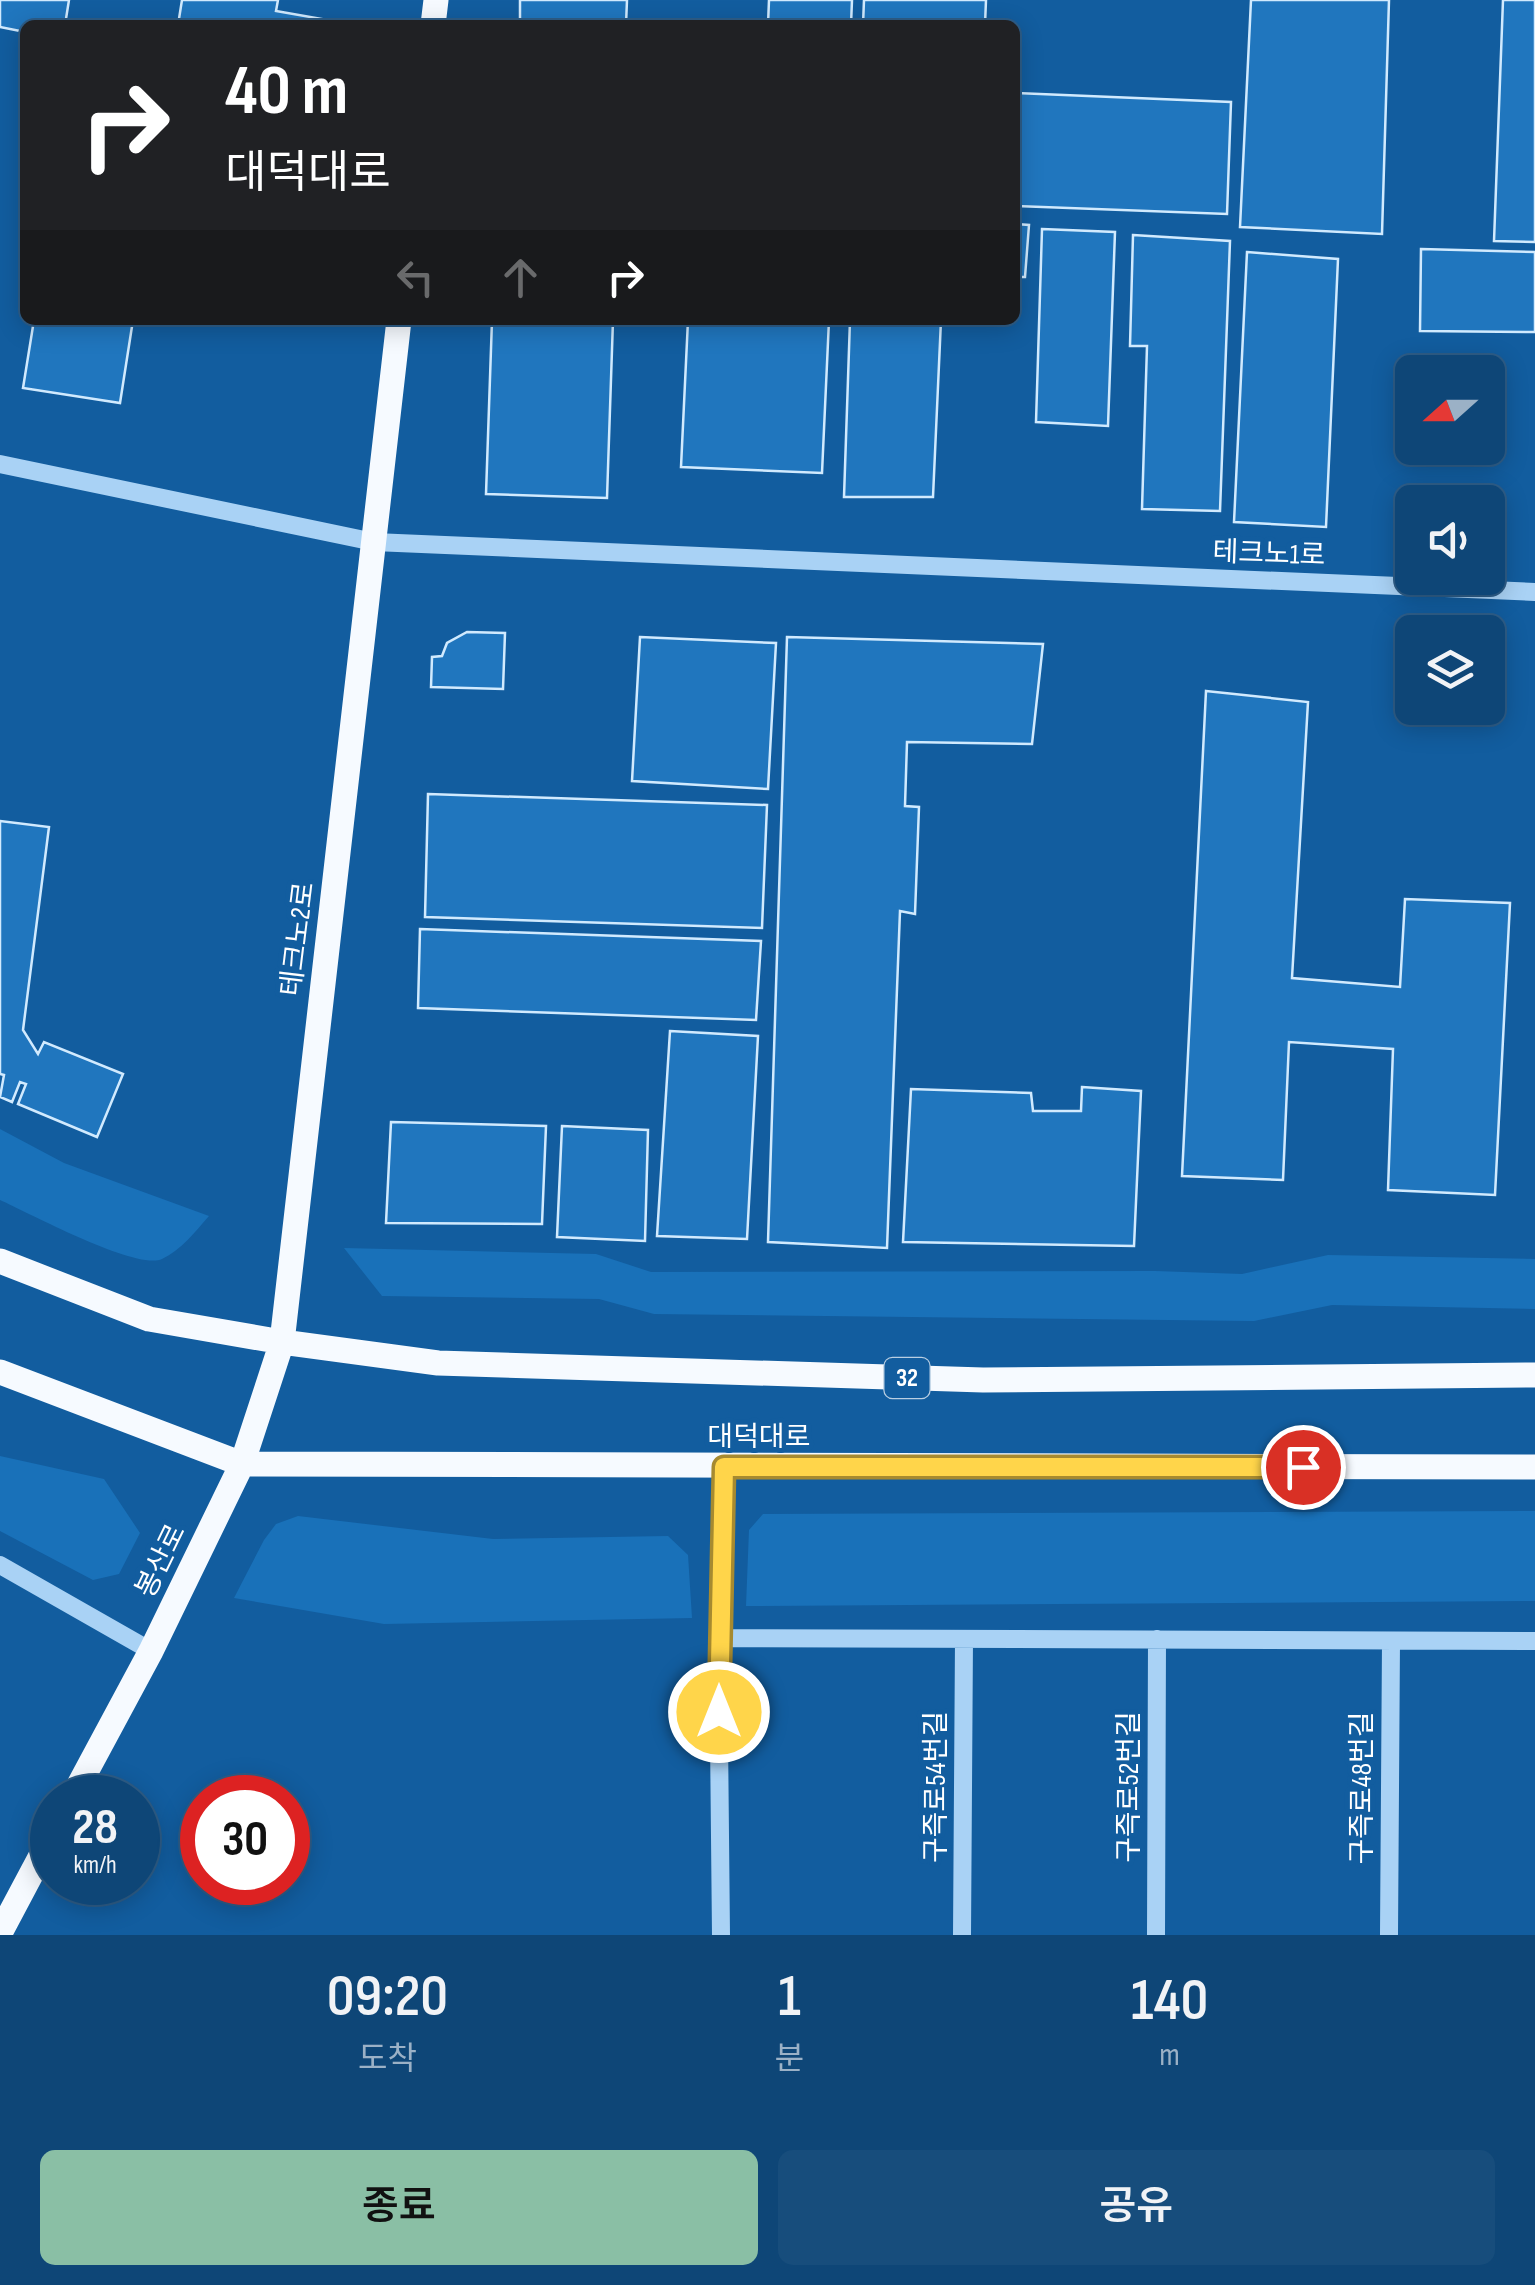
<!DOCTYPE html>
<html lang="ko">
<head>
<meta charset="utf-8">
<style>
	:root { --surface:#0e4677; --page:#174d7c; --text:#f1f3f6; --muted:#9bb1c6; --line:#2e5e89; --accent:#8abfa5 }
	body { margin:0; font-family:"Sofia Sans Condensed","Noto Sans KR",sans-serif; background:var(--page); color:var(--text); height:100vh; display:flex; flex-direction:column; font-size:38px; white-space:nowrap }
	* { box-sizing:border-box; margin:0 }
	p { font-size:32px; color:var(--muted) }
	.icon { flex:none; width:55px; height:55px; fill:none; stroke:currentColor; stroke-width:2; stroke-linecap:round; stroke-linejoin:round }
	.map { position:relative; height:1935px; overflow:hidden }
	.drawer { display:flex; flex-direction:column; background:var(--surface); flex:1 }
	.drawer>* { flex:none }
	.top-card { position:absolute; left:20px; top:20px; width:1000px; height:305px; border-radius:15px; box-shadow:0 5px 25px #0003,0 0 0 2px var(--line); background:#202124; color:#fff; overflow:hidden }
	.needle { width:65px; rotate:249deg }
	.fabs { position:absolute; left:1395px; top:355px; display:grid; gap:20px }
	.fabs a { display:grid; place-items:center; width:110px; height:110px; border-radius:15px; background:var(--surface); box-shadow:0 5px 25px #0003,0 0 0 2px var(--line); font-size:50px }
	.speed { position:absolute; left:30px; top:1775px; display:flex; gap:20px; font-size:50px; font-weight:700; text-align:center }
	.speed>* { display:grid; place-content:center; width:130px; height:130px; border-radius:50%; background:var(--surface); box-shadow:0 5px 25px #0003,0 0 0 2px var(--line); line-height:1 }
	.speed small { font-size:25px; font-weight:400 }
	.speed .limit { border:15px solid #d22; background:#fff; color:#111 }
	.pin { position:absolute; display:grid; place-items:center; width:85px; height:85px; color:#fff; margin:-42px; border:5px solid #fff; border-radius:50%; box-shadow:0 2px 10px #0007 }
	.me { position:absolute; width:110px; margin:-55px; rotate:0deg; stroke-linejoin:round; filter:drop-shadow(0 0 8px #0008) }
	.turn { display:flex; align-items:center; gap:35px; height:210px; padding:0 40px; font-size:45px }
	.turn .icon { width:130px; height:130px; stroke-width:2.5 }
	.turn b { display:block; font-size:70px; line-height:85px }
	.lanes { display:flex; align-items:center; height:95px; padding:0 40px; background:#0003; justify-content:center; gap:50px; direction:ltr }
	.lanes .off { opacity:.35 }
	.eta { display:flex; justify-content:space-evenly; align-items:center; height:170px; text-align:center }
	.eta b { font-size:60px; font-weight:600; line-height:70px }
	.button { display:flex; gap:20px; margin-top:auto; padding:20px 40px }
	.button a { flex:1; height:115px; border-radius:15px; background:var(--accent); color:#111; font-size:40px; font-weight:600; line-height:115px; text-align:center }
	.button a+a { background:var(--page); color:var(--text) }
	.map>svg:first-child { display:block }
	.green { fill:#1971b9 }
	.building { fill:#2076be; stroke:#d1eafe; stroke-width:2.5 }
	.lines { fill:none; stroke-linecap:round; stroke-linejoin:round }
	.minor { stroke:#a9d2f5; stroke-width:18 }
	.major { stroke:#f6faff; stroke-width:25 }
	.route-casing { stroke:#a68a30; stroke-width:25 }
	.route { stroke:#ffd54a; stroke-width:18 }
	.labels { text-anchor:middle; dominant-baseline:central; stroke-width:10; stroke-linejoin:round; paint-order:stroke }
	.shield { fill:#125d9f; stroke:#b8cee2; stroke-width:2.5 }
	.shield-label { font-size:25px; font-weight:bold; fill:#fff }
	.street-label { font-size:28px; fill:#fff; stroke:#125d9f }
</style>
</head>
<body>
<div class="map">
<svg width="1535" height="1935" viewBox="0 0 1535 1935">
	<rect width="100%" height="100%" fill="#125d9f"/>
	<path class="green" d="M0,1129L64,1163L209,1216C195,1232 181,1250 162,1259C137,1271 29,1213 0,1200Z
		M344,1248L596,1254L651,1272L1155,1271L1242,1274L1328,1255L1535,1259V1309L1332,1305L1254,1321L654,1314L599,1299L382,1296Z
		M0,1456L104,1479L140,1533L119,1574L93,1580L0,1531Z
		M1535,1511V1601L746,1606L749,1530L763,1514Z
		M298,1516L493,1539L668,1536L688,1555L692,1618L384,1624L234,1598L264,1540L276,1524Z"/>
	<path class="building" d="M0,0H69L65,25H25V32L0,27Z
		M182,0H278L276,11L339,22V25H178Z
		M520,0H627L626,25H520Z
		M769,0H852L851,25H768Z
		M864,0H986L985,25H863Z
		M1251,0H1389L1382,234L1240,227Z
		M1503,0H1535V242L1494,241Z
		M1015,93L1231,102L1227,214L1015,206Z
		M1015,224L1029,225L1025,277H1015Z
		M1042,229L1115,232L1108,426L1036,422Z
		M1133,235L1230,241L1220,511L1142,509L1147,346H1130Z
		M1421,249L1535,252V332L1420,331Z
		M1247,252L1338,259L1326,527L1234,522Z
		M34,320H133L120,403L23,388Z
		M492,320H613L607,498L486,494Z
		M688,320H829L822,473L681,467Z
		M850,320H941L933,497H844Z
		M467,632L505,633L503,689L431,687L432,657L442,656L447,643Z
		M640,637L776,643L768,789L632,781Z
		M787,637L1043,644L1032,744L907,742L905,806L919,807L915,914L900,911L887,1248L768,1242Z
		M1206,691L1308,702L1292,978L1400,987L1405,899L1510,903L1495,1195L1388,1190L1393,1049L1289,1042L1283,1180L1182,1176Z
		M428,794L767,805L762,928L425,917Z
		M0,821L49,827L23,1030L38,1054L44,1042L123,1074L97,1137L18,1104L26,1084L20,1082L12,1102L0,1097L4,1075L0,1074Z
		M420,929L761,941L756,1020L418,1008Z
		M670,1031L758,1036L747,1239L657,1236Z
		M1082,1087L1141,1091L1134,1246L903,1242L911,1089L1031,1093L1033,1111H1081Z
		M391,1122L546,1126L542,1224L386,1223Z
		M562,1126L648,1130L645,1241L557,1237Z"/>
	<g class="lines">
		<path class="minor" d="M0,464L374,542L1535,592
			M0,1565L151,1651
			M718,1638L1535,1641
			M721,1935L718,1638L724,1467
			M962,1935L964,1639
			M1156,1935L1157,1639
			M1389,1935L1391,1641"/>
		<path class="major" d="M433,25L436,0
			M0,1261L149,1319L282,1342L438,1363L983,1380L1535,1375
			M0,1372L242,1464L1535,1467
			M72,1798L151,1651L242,1464L282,1342L399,320
			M0,1933L52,1835"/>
	</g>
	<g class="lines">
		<g class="route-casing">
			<path id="route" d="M719,1712L724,1467H1303"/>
		</g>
		<use href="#route" class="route"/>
	</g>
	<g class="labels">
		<rect class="shield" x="884.5" y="1358" width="45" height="40" rx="8"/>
		<g class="shield-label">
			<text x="907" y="1378">32</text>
		</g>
		<g class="street-label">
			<text transform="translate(1269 554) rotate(2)">테크노1로</text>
			<text transform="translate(298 939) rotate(-83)">테크노2로</text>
			<text x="759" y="1437">대덕대로</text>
			<text transform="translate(161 1561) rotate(-64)">봉산로</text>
			<text transform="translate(936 1787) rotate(-90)">구즉로54번길</text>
			<text transform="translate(1129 1787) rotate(-90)">구즉로52번길</text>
			<text transform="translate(1362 1788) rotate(-90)">구즉로48번길</text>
		</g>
	</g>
</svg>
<div class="fabs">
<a><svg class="needle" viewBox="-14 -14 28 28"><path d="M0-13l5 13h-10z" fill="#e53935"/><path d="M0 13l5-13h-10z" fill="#9bb1c6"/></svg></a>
<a><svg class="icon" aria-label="sound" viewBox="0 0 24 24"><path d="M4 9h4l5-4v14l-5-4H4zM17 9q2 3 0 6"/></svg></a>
<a><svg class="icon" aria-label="layers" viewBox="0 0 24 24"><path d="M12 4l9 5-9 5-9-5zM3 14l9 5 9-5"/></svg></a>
</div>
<div class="speed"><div>28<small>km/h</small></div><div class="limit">30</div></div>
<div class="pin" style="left:1303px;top:1467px;background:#d93025"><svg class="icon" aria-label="arrive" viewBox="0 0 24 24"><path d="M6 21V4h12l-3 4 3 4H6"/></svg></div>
<svg class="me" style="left:719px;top:1712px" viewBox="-20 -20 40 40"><circle r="17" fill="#ffd54a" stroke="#fff" stroke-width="3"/><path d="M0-11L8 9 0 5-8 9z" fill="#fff"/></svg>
<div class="top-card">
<div class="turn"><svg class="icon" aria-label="right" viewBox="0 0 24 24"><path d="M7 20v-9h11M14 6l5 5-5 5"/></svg><div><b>40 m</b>대덕대로</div></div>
<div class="lanes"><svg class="icon off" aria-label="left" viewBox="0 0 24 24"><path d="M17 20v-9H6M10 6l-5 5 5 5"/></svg><svg class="icon off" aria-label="ahead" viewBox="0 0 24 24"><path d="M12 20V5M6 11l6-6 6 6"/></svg><svg class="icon" aria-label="right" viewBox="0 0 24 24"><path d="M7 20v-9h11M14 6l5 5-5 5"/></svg></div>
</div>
</div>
<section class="drawer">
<div class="eta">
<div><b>09:20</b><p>도착</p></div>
<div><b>1</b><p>분</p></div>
<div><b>140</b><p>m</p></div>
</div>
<div class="button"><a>종료</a><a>공유</a></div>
</section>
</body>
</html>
